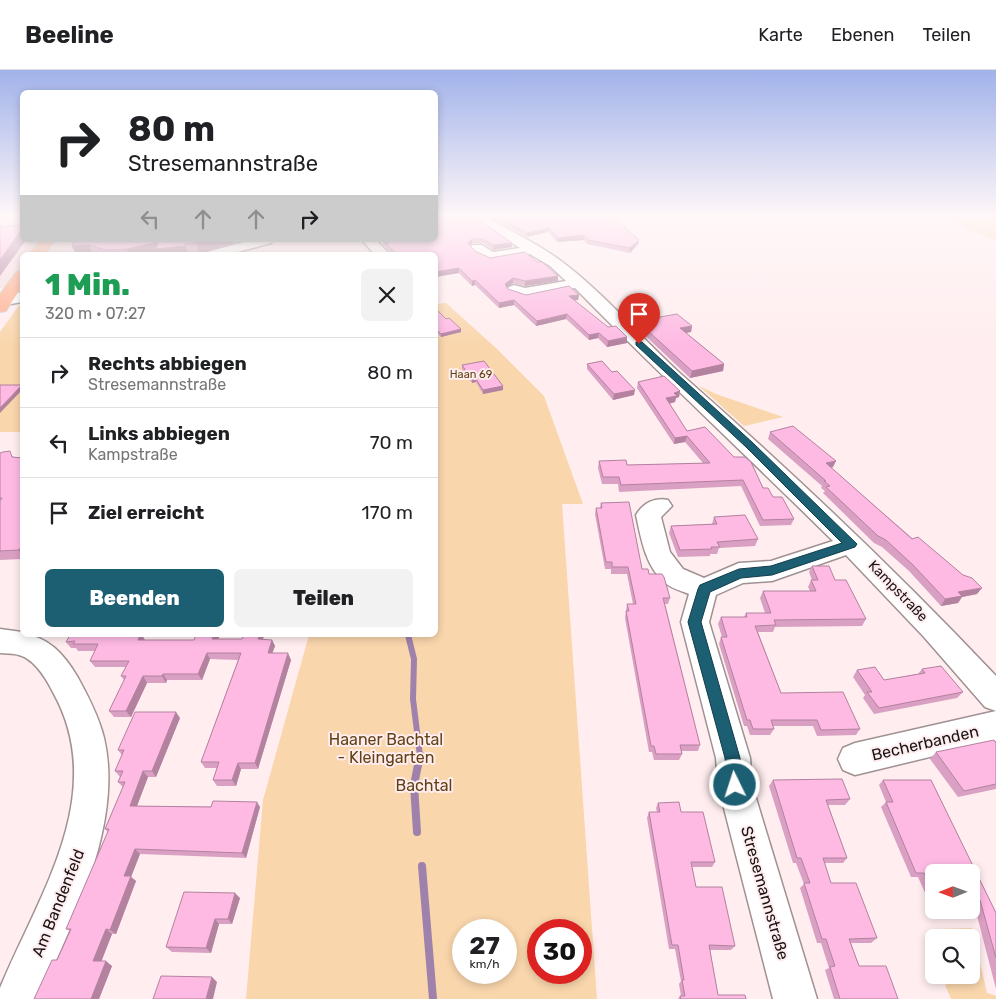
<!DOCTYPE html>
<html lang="de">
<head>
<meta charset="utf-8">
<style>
	:root { --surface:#fff; --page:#f2f2f2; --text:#202124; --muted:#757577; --line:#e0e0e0; --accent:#1c5e72 }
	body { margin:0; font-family:Rubik,sans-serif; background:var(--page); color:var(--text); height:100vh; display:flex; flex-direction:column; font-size:19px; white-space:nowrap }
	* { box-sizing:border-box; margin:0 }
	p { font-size:16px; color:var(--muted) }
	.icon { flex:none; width:28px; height:28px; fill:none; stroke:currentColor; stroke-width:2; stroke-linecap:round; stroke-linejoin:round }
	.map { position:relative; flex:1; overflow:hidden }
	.drawer { position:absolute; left:20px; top:182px; width:418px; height:385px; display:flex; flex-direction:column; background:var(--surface); border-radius:8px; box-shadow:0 2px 8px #0003 }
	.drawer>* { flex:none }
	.guide { position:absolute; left:20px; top:20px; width:418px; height:152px; border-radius:8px; box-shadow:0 2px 8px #0003; background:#fff; color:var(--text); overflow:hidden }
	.needle { width:32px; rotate:269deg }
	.controls { position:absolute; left:925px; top:794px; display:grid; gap:10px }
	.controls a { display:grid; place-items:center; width:55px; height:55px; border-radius:8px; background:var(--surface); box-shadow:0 2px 8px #0003; font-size:25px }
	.speed { position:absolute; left:452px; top:849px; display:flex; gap:10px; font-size:25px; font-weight:700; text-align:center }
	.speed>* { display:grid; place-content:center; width:65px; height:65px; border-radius:50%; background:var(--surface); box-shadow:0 2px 8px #0003; line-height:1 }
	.speed small { font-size:12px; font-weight:400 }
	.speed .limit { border:8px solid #d22; background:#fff; color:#111 }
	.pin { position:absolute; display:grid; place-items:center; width:42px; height:42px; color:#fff; margin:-51px -21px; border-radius:50% 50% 50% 0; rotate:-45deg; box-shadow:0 0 5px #0007 }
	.pin .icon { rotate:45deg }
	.me { position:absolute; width:55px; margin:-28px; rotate:356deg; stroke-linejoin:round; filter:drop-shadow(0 0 4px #0008) }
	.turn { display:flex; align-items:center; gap:18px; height:105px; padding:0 25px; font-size:22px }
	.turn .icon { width:65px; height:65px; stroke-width:2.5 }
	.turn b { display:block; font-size:35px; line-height:42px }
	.lanes { display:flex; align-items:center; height:48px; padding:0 25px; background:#0003; justify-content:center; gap:25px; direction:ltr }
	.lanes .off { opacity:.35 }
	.round { display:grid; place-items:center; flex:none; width:52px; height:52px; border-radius:8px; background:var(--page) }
	.overview { display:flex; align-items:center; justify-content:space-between; height:85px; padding:0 25px }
	h1 { font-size:30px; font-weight:800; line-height:38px; color:#1e9e55 }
	.primary-button { display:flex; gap:10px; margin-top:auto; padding:10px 25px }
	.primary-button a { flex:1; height:58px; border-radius:8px; background:var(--accent); color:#fff; font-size:20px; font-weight:800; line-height:58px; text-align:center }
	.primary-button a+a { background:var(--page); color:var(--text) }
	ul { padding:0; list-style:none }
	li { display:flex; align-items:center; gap:15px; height:70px; padding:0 25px; border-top:1px solid var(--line) }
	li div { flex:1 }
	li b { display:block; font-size:19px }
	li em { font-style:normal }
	header { display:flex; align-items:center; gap:30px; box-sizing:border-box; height:70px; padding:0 25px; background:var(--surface); border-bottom:1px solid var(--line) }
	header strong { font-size:24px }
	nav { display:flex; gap:28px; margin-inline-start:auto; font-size:18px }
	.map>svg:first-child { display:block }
	.built { fill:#f6dcdf }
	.green { fill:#f9d6ac; fill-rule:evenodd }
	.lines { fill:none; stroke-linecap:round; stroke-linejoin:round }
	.stream-far1 { stroke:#9e82ac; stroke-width:6 }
	.stream { stroke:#9e82ac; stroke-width:8 }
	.minor-casing { stroke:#a09192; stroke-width:3 }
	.major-casing { stroke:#d1d0d0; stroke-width:2 }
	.minor { fill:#fff; fill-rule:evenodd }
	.major { fill:#feae8c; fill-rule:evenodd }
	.wall { fill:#daa0c3 }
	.shaded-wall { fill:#b2829f }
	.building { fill:#febae3; stroke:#b2829f }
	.route { fill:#1c5e72; stroke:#123d4a }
	.labels { text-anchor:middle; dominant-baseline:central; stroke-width:4; stroke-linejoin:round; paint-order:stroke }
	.far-park-label { font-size:11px; fill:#624215; stroke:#ffedef }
	.street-label { font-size:14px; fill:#1a1515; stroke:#ffedef }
	.near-park-label { font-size:16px; fill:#624215; stroke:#ffedef }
	.near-street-label { font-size:16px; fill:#1a1515; stroke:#ffedef }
</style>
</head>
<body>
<header>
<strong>Beeline</strong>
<nav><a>Karte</a><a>Ebenen</a><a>Teilen</a></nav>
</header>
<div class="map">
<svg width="996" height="929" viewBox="0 0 996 929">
	<rect width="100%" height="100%" fill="#ffedef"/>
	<path class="built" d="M0,145H22V170H236L237,174L196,185H22V216L0,218Z"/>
	<path class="green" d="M951,145H996V170C981,164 960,159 951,145Z
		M22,233V362H0V262L20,234Z
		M446,233L497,279L544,326L583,434H562L597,929H246L263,730L309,565H435V234ZM464,860H506V902H464ZM539,860H581V902H539Z
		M699,316L716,324L783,347L744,356Z
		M972,858L987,923L996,926V929H951L945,915L958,909L956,905H971V868L940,867L936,859Z"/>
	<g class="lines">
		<path class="stream-far1" d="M408,565L414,589L413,629L420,686"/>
		<path class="stream" d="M417,762L414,715L420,685
			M422,796L433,929"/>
		<g class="minor-casing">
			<path id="minor" d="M468,145H483C508,160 537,173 561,191C605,224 641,268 682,305C791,401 896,500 996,606V641L985,637L924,567L846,485L772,511L743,513L716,525L709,552L750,688L752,715L817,929H773L718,715L716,688L681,552L689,524C682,521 670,518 664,512C645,495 641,468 636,445C643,433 655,427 668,430L672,436L661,447L670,482L683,499L704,508L739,493L771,491L833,471C747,386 659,304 575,218L525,228L509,223L506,220L509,217L514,215L525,218L566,211L550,196L530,184L490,191C483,189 474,184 470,178L472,175H482L493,182L520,178Z
				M251,170H273L271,173L227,185H205L207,182Z
				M362,170H376L390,185H375Z
				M22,222V232L5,235L0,233V227Z
				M0,559L22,562V565C48,565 65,586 77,606C88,626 99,647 104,668C124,753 72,854 39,929H0V918C38,826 109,725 54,624C47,610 35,589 19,585C13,583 6,584 0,583Z
				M996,641V671L855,705L843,700L838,689L843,678L855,673Z"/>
		</g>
		<g class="major-casing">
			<path id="major" d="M40,170H55L45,185H29Z
				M22,200V216L6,241L0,242V224L16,202Z"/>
		</g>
		<use href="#minor" class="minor"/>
		<use href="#major" class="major"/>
	</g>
	<path class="wall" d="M435,145L512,173V177L493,180L483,173H472L470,176L475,181L490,188L558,211L525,216L513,213L507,217L508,219L526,225H579L578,230H574L627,273L607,277L598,268L589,270L566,249L536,256L514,235L499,238L475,215L472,216L459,203L435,207V185H393L383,175V170H435Z
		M487,145H638L615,149L639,170L638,174L630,183L587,174L584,170L557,172L548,162L527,167Z
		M75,170L234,173L199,184H189L188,185H159L158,183L150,185H76Z
		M435,242L461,262L441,267L435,261Z
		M637,251L692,256L691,262L686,263L724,294L723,301L690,308L636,257Z
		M587,294L612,302L634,325L613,330L587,299Z
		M462,295L503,316V320L483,324L476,312L472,313L462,299Z
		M638,312L680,321L679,327L676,328L675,332L669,334L687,361L734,387L794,449L791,455L760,456L741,416L619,422L618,414H602L598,398L599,391L627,395L703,393L685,372L674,374L637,318Z
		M770,362L833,397L831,398L977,524L962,527L958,533L941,536L909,501L882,477L874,473L823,423L825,421L821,418L822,416L768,369Z
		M0,383L14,387L22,388V489L0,490Z
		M601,433L642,499L649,504L670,528L668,534H665L700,675L698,681H681L682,684L679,690H654L652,682H649L625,548L627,534H633L627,504H611V499H605L595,444L596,438H600Z
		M714,447L758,469L755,476L719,478L717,484H710V486L678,487L669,463L671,456L712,454Z
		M812,496L835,510L866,549L862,556L775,557L773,562H758L781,623L860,659L856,665L817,666L813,656H773L774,659L770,665H750L747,656H744L719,574L721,567H722L718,554L721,547H744L746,543H765L760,528L763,521H810L808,517L811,510H812L809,502Z
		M196,565H220L218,569H242L244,565H264L263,570H272L275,576L272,583L291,590L258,699H241L236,716H217L213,710L217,698H205L201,692L238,590L210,589L202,610H167L166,613H147L131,647H114L109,641L124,610L121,606L126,597H95L90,591L95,581H78L76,578H71L66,572L145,570H194Z
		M922,599L963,622L957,628L874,644L863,628L865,625L853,607L857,600L884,610L918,604Z
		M180,648L156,707H148L137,736L260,737L246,788L140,784L131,807L136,811L116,864H112L101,891L112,896L99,929H34L57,890L70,861L66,859L108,762L105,759L123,717L118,712L120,707L115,701L122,685L118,680Z
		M996,673V719L958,727L930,689L936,682Z
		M773,710L850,729L845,735H828L847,788L843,793H824L831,813L877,868L871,873H851L859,896L898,929H834L825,900L829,898L821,873H817L800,818L804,814L796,793H793L769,716Z
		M883,710H931L996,843V919L974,834H971V802H934V834H930L918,807H911L881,737L886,732L879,715Z
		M658,733L681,742L715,792L712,797H692L696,817L735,876L731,880H710L718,925L746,929H678L680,926H681L679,914L681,911L675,879H669L647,748L649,742H657L656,738Z
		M240,828L232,854H219L211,883L172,882L166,877Z"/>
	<path class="shaded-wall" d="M0,145H4L0,151Z
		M616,145H638L607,151L608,146Z
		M549,158L548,162L527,167V163Z
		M22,159V170H26L0,206V190Z
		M584,165V170L557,172L558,168Z
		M472,169V173L468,178V173Z
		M207,170H234V173L199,184L196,173Z
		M639,170L638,174L630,183V178Z
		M158,172L185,174L188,185H159L158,183L150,185H129L127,179Z
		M512,173V177L493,180V175Z
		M89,175L93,185H76L72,176Z
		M459,198V203L435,207V202Z
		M558,206V211L525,216V211Z
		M513,208V213L505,219V214Z
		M475,210V215L472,216V211Z
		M579,225L578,230L569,231V226Z
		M514,230V235L499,238V233Z
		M567,244L566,249L536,256L537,251Z
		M692,256L691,262L679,264L680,258Z
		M461,259V262L441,267V264Z
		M599,263L598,268L589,270V265Z
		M627,267V273L607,277L608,271Z
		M724,294L723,301L690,308L692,301Z
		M476,309V312L472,313V310Z
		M22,315V320L0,343V338Z
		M503,316V320L483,324V320Z
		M635,320L634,325L613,330L614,324Z
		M680,321L679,327L676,328L675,332L664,335L666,328L674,323Z
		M687,366L685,372L674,374L675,368Z
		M836,391L833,397L823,400L826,393Z
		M22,475V485L19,480Z
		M982,518L977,524L962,527L958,533L941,536L945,529L958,522Z
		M140,565H142L145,570H138Z
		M214,565H220L216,575L212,569Z
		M260,565H264L261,576L258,569Z
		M272,570L275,576L270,590L268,583Z
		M207,583L210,589L202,610L198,604Z
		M288,583L291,590L258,699L255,693Z
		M163,604L167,610L166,613L162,606Z
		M143,606L147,613L131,647L126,641Z
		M176,642L180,648L156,707L152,701Z
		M238,693L241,699L236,716L232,710Z
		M143,701L148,707L135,741L130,736Z
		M257,732L260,737L246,788L242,783Z
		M135,779L140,784L131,807L136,811L116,864L110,860L124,806Z
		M235,823L240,828L232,854L228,849Z
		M215,849L219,854L211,883L206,878Z
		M106,859L112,864L100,895L93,891Z
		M106,891L112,896L99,929H91Z
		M212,907L217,912L213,929H206Z"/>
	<path class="building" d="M435,145H472L512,173L493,175L483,169H472L468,173L475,181L490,188L525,182L537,192H542L558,206L525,211L513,208L505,214L508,219L526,225L569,216L579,225L569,226L608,257L616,256L627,267L608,271L599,263L589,265L567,244L537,251L514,230L499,233L475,210L472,211L459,198L435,202V185H397L383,170L389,173L387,170H435Z
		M495,145H616L608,146L618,151L639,170L630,178L588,170L584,165L558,168L549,158L527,163Z
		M22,155V159L0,190V157Z
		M75,170H207L196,173L185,174V176L156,179L158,172L127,179L105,180L89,175L72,176Z
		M438,241L446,249L449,248L461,259L441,264L435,258V242Z
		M677,244L692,256L680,258L724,294L692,301L637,251Z
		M484,291L503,316L483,320L476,309L472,310L462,295Z
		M602,291L612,302L617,301L635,320L614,324L587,294Z
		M664,306L680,321L674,323L677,326L666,328L687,361L705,357L734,387H745L751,392L763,418H768L773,427H782L794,449L763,450L743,410L621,415L619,407H603L599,391L626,390L627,395L710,393L687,366L675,368L638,312Z
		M0,315H22L0,338Z
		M793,356L836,391L826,393L912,469L918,467L963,505L972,508L982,518L958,522L962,526L945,529L913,495L886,470L878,466L826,417L830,416L824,411H826L770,362Z
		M10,381L12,387L22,388V463L20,467H22V475L19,480L0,481V431L2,428H0V383L3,382Z
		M629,432L642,499H648L649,504H662L664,507L670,528H663L700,675H680L682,684H656L654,676H651L626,541H629L627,534H636L628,497H612V492H606L596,438H602L601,433Z
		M745,445L758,469L717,472L720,477H711L712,479L680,480L671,456L717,454L714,447Z
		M812,496H829L835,510H846L866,549L774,550L776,555L755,556L781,623L843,622L860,659L821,660L817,650H771L774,659H753L750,650H747L721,567H727L721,547H747L746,543H771L763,521H816L811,510H818Z
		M70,565H140L138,570H194L196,565H214L212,569H242L244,565H260L258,569L272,570L268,583H288L255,693H238L232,710H213L219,692H201L241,583H207L198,604H163L162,606H143L126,641H109L126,606H121L129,591H90L98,574H73L75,571L66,572Z
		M941,596L963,622L879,638L867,622H872L857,600L875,597L884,610L925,603L922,599Z
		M135,642H176L152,701H143L130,736L211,737L213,731L257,732L242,783L135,779L124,806H131L110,860L106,859L93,891H106L91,929H34L52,890H57L71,859H66L109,759H105L125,712H118L123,701H115L124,680H118Z
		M994,670L996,673V714L964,721L936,682Z
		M842,709L850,729L826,730L847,788H823L831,813H856L877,868L849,869L859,896H886L898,929H840L830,897L835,896L826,869H822L804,813H810L801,788H797L773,710Z
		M883,710H931L996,843V888L980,830H971V802H934V826L924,803H916L886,732H893Z
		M679,732L681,742H703L715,792H691L696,817H722L735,876L709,875L718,925H745L746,929H681L680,926H685L682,910H684L678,875H672L649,742H660L658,733Z
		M184,822L235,823L228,849H215L206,878L166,877Z
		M161,906L212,907L206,929H153Z"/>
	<linearGradient id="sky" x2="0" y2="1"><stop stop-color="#a1b2ea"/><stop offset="0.53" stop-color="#fff7f8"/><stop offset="1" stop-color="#fff7f8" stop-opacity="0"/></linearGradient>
	<rect width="996" height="275" fill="url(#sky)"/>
	<path class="route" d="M636,272H642L753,373L857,474L855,477L772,505L741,508L710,522L701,552L740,688L743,715L740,721L735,723L729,721L727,715L725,688L688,552L698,519L700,515L739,499L771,496L842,473L746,377L636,275Z"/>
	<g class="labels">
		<g class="far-park-label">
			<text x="471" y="304">Haan 69</text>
		</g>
		<g class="street-label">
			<text transform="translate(898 521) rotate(46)">Kampstraße</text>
		</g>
		<g class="near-park-label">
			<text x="386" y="669">Haaner Bachtal<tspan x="386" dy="18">- Kleingarten</tspan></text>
			<text x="424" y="715">Bachtal</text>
		</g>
		<g class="near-street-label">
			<text transform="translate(925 673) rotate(-13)">Becherbanden</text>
			<text transform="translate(765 823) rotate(74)">Stresemannstraße</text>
			<text transform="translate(58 833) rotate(-68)">Am Bandenfeld</text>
		</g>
	</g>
</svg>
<div class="controls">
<a><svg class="needle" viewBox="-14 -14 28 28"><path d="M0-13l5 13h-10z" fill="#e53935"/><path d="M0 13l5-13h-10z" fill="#757577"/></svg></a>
<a><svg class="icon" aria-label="search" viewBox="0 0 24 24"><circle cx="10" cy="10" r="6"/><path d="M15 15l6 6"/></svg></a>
</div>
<div class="speed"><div>27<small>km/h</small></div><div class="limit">30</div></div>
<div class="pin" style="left:639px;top:274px;background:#d93025"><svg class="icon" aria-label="arrive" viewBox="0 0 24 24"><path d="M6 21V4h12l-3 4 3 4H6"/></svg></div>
<svg class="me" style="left:735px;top:715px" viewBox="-20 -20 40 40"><circle r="17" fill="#1c5e72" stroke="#fff" stroke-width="3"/><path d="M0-11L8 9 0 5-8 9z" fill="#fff"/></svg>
<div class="guide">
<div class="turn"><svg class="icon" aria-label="right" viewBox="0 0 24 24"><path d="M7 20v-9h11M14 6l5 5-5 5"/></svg><div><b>80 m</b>Stresemannstraße</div></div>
<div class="lanes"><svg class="icon off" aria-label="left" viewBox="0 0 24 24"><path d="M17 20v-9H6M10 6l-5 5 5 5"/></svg><svg class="icon off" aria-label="ahead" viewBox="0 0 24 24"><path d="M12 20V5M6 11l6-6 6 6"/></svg><svg class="icon off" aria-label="ahead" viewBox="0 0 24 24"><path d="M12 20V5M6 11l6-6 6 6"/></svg><svg class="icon" aria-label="right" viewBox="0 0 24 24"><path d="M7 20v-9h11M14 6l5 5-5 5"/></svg></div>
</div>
<section class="drawer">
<div class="overview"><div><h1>1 Min.</h1><p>320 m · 07:27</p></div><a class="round"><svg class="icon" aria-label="close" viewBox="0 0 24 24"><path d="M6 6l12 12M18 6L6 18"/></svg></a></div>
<ul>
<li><svg class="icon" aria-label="right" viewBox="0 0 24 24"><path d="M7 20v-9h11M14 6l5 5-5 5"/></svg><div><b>Rechts abbiegen</b><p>Stresemannstraße</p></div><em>80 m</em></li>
<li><svg class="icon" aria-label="left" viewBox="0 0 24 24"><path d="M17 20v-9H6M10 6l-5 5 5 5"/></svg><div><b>Links abbiegen</b><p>Kampstraße</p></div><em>70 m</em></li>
<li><svg class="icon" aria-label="arrive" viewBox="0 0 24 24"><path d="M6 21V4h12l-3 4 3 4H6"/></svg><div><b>Ziel erreicht</b></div><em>170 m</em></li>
</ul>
<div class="primary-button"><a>Beenden</a><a>Teilen</a></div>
</section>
</div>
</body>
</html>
